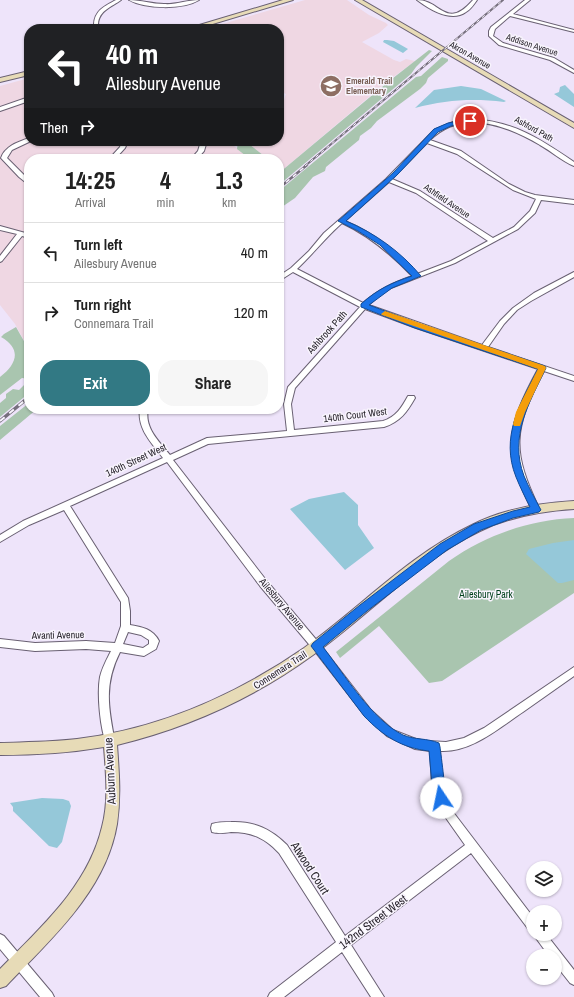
<!DOCTYPE html>
<html lang="en">
<head>
<meta charset="utf-8">
<style>
	:root { --surface:#fff; --page:#f6f6f6; --text:#222; --muted:#767676; --line:#e0e0e0; --accent:#327984 }
	body { margin:0; font-family:"Archivo Narrow",sans-serif; background:var(--page); color:var(--text); height:100vh; display:flex; flex-direction:column; font-size:15px; white-space:nowrap }
	* { box-sizing:border-box; margin:0 }
	p { font-size:13px; color:var(--muted) }
	.icon { flex:none; width:22px; height:22px; fill:none; stroke:currentColor; stroke-width:2; stroke-linecap:round; stroke-linejoin:round }
	.map { position:relative; flex:1; overflow:hidden }
	.side { position:absolute; left:24px; top:154px; width:260px; height:260px; display:flex; flex-direction:column; background:var(--surface); border-radius:16px; box-shadow:0 1px 3px #0004 }
	.side>* { flex:none }
	.hud { position:absolute; left:24px; top:24px; width:260px; height:122px; border-radius:16px; box-shadow:0 1px 3px #0004; background:#202124; color:#fff; overflow:hidden }
	.tools { position:absolute; left:526px; top:861px; display:grid; gap:8px }
	.tools a { display:grid; place-items:center; width:36px; height:36px; border-radius:50%; background:var(--surface); box-shadow:0 1px 3px #0004; font-size:20px }
	.pin { position:absolute; display:grid; place-items:center; width:34px; height:34px; color:#fff; margin:-17px; border:2px solid #fff; border-radius:50%; box-shadow:0 1px 4px #0007 }
	.me { position:absolute; width:44px; margin:-22px; rotate:349deg; stroke-linejoin:round; filter:drop-shadow(0 0 3px #0008) }
	.turn { display:flex; align-items:center; gap:14px; height:84px; padding:0 16px; font-size:18px }
	.turn .icon { width:52px; height:52px; stroke-width:2.5 }
	.turn b { display:block; font-size:28px; line-height:34px }
	.then { display:flex; align-items:center; height:38px; padding:0 16px; background:#0003; gap:8px; font-size:15px }
	.eta { display:flex; justify-content:space-evenly; align-items:center; height:68px; text-align:center }
	.eta b { font-size:24px; font-weight:800; line-height:28px }
	.button { display:flex; gap:8px; margin-top:auto; padding:8px 16px }
	.button a { flex:1; height:46px; border-radius:16px; background:var(--accent); color:#fff; font-size:16px; font-weight:800; line-height:46px; text-align:center }
	.button a+a { background:var(--page); color:var(--text) }
	ul { padding:0; list-style:none }
	li { display:flex; align-items:center; gap:12px; height:60px; padding:0 16px; border-top:1px solid var(--line) }
	li div { flex:1 }
	li b { display:block; font-size:15px }
	li em { font-style:normal }
	.map>svg:first-child { display:block }
	.education { fill:#efd7e3 }
	.green { fill:#a9c5af }
	.water { fill:#95c8d9 }
	.lines { fill:none; stroke-linecap:round; stroke-linejoin:round }
	.street-casing { stroke:#696072; stroke-width:2 }
	.secondary-casing { stroke:#696072; stroke-width:2 }
	.street { fill:#fff; fill-rule:evenodd }
	.secondary { fill:#e7dbb7; fill-rule:evenodd }
	.rail-far2-casing { stroke:#766f7d; stroke-width:2 }
	.rail-far1-casing { stroke:#766f7d; stroke-width:2.5 }
	.rail-casing { stroke:#766f7d; stroke-width:3.5 }
	.rail-far2 { stroke:#f8f4fd; stroke-width:1; stroke-dasharray:3.5; stroke-linecap:butt }
	.rail-far1 { stroke:#f8f4fd; stroke-width:1.5; stroke-dasharray:4.5; stroke-linecap:butt }
	.rail { stroke:#f8f4fd; stroke-width:2; stroke-dasharray:6; stroke-linecap:butt }
	.route { fill:#1a73e8; stroke:#114b97 }
	.slow { fill:#f59e0b }
	.labels { text-anchor:middle; dominant-baseline:central; stroke-width:3; stroke-linejoin:round; paint-order:stroke }
	.far-street-label { font-size:9px; fill:#221e26; stroke:#f8f4fd }
	.far-education-label { font-size:9px; font-weight:bold; fill:#785e54; stroke:#f8f4fd; text-anchor:start }
	.street-label { font-size:10px; fill:#221e26; stroke:#f8f4fd }
	.park-label { font-size:10px; fill:#03431e; stroke:#f8f4fd }
	.near-street-label { font-size:12px; fill:#221e26; stroke:#f8f4fd }
</style>
</head>
<body>
<div class="map">
<svg width="574" height="997" viewBox="0 0 574 997">
	<rect width="100%" height="100%" fill="#eee4fa"/>
	<path class="education" d="M305,0H347L369,15L386,23L388,25L379,33L362,42L394,60L400,62L406,59L415,61L388,81L279,173V159H268L245,141H279V104L284,100L286,94L279,91V29H205Z
		M29,78V141H228L250,159H29V350L15,324L0,305V86Z"/>
	<path class="green" d="M429,50L432,51L416,67L411,74L279,185V173L388,82Z
		M442,57L448,59V61L428,78L426,83L420,89L377,121L371,128L360,136L359,140L326,167L325,171L313,177L295,198L279,209V191L416,77L421,76Z
		M238,141H245L268,159H250L237,149Z
		M16,327L29,350V379L22,378L0,395V377C17,364 22,349 1,337L4,334Z
		M29,380V393L0,417V403L6,398V394L13,389L19,390Z
		M29,403V409H37L0,440V426Z
		M574,518V593L442,681L429,683L379,626L340,658L336,652L449,561C486,535 529,520 574,518Z"/>
	<path class="water" d="M387,40L394,41L408,49L403,53L383,42L384,40Z
		M565,85L574,94V107L554,94L559,92L560,87Z
		M461,86L481,89L506,101L504,102C472,98 446,100 415,108L434,90Z
		M344,492L358,505V525L374,548L345,570L290,509L309,499Z
		M574,540V580L562,583H558L526,554L529,549L553,543Z
		M42,798L63,799L69,801L71,806L62,842L57,848L49,846L13,811V807L10,803Z"/>
	<g class="lines">
		<g class="street-casing">
			<path id="street" d="M116,0H121C112,7 99,10 98,24L103,29H98L94,24C95,10 105,6 116,0Z
				M129,0C141,0 152,4 164,4C176,5 187,0 199,0C183,10 145,9 129,0Z
				M417,0C441,0 446,31 473,0H477C474,4 471,9 466,12C451,23 429,9 417,0Z
				M525,0H530L513,14L574,30V32L510,16L495,29L493,36L503,43L554,58L574,70V73L550,60L499,45L489,36V31L491,27Z
				M29,97V101L0,111V107Z
				M473,119C515,122 540,139 574,162V166C562,161 551,151 540,145C506,125 462,108 430,140L461,151L509,184L525,192L535,195L574,200V204L541,200L535,213L518,229L455,263L391,288L377,297L369,305L482,345L500,321L513,308L534,293L574,272V277L531,301L517,310L504,324L488,347L574,376V381L544,371C513,430 511,450 540,510L539,512H533C502,451 506,428 538,369L416,328L365,309L295,388L291,404L294,430L383,421C396,417 402,407 408,396H414L415,398C407,412 400,422 384,427L208,444L173,460L266,580L319,643L371,710L393,730L416,739L427,741L446,742L464,738L484,728L574,667V676C557,688 540,700 523,712C499,728 471,753 440,751L442,785L450,808L533,917V932L529,930L471,853L351,945L384,997H371L342,952L284,997H268L270,993L336,942L279,853C265,838 252,832 231,832C225,833 218,834 212,832L211,828L212,824C218,822 225,822 231,822C254,821 271,829 287,845L345,936L465,845L441,811L432,785L430,751L415,749L387,736L365,716L313,649L260,586L167,462L70,506L128,598L130,611V625C142,627 153,629 159,641L156,649L144,656L120,652C104,684 108,707 115,742L113,745L110,747L107,745C100,730 97,693 100,677C102,668 107,659 111,651L86,649L35,651L0,647V639L35,643L86,641L115,643L121,626V602L64,510L29,525L0,542V535L23,521L163,458C152,443 137,429 140,409H148C144,428 159,441 170,455L207,438L287,431L284,404L288,387L360,307L293,272L279,281V276L291,268L309,251L324,233L386,179L434,130L453,122ZM427,143L457,154L513,190L536,199L530,211L514,227L493,238L420,191L392,179ZM389,182L416,193L488,241L451,261L417,274C395,251 374,233 345,221ZM342,223C370,236 391,254 412,276C393,283 379,289 363,303L297,269C313,254 326,237 342,223ZM128,632L141,635L149,640V644L143,648L123,644Z
				M29,138V141H31L12,150L7,158L29,180V185L19,177L1,158C5,146 18,142 29,138Z
				M122,141H128L125,148L115,159H109L120,147Z
				M201,141H207L204,151L197,159H191L198,151Z
				M0,226L29,234V238L22,236L2,261L0,262V256L17,234L0,230Z
				M0,934L4,936L52,993L54,997H40L0,949Z
				M533,934H546L574,970V985L570,983L555,964V956H549Z"/>
		</g>
		<g class="secondary-casing">
			<path id="secondary" d="M283,0H293L196,29H186Z
				M355,0H362L574,123V128Z
				M29,71V75L0,82V78Z
				M574,501V509C542,511 509,517 480,531C419,560 369,615 313,655C254,698 187,728 117,745C119,772 121,797 117,824C106,891 50,940 6,986L0,988V969C41,927 88,886 102,827C109,801 106,774 104,747C69,753 35,755 0,755V743C26,742 51,742 77,739C159,729 236,695 304,648C360,608 409,555 472,525C503,509 539,503 574,501Z"/>
		</g>
		<use href="#street" class="street"/>
		<use href="#secondary" class="secondary"/>
		<g class="rail-far2-casing">
			<path id="rail-far2" d="M305,166L503,0"/>
		</g>
		<g class="rail-far1-casing">
			<path id="rail-far1" d="M279,188L307,165"/>
		</g>
		<g class="rail-casing">
			<path id="rail" d="M0,421L29,397"/>
		</g>
		<use href="#rail-far2" class="rail-far2"/>
		<use href="#rail-far1" class="rail-far1"/>
		<use href="#rail" class="rail"/>
	</g>
	<path class="route" d="M470,119L473,121L472,122L451,126L438,132L397,175L346,221C375,233 401,252 421,276L392,288L369,305L420,324L545,366L546,368C529,403 509,436 524,476C529,488 535,499 541,510L539,512L513,518L481,530L447,550L367,611L323,647C344,674 372,720 403,735C415,740 427,738 439,743L440,747C441,755 447,799 445,803L441,804L437,803L432,785L429,751C402,748 383,736 364,716L311,646L313,643L360,605L440,544L474,524L513,511L530,507C525,497 520,487 516,477C500,437 520,404 538,369L415,328L361,307V304C378,289 391,283 412,276L380,245L358,231L338,221L393,173L434,129L448,123Z"/>
	<path class="slow" d="M385,311L545,366L546,368L525,412L520,426H514L513,424L516,412L538,369L382,315L381,314Z"/>
	<defs>
		<g id="school-disc" transform="scale(1.15)"><circle r="9.5" fill="#8d6e63" stroke="#f8f4fd"/><path d="M0-5L7-2L0 1L-7-2ZM-4 1L0 2.5L4 1V4Q0 6-4 4Z" fill="#fff"/></g>
	</defs>
	<g fill-rule="evenodd">
		<use href="#school-disc" x="331" y="86"/>
	</g>
	<g class="labels">
		<g class="far-street-label">
			<text transform="translate(532 45) rotate(18)">Addison Avenue</text>
			<text transform="translate(470 55) rotate(30)">Akron Avenue</text>
			<text transform="translate(534 129) rotate(29)">Ashford Path</text>
			<text transform="translate(447 201) rotate(34)">Ashfield Avenue</text>
		</g>
		<g class="far-education-label">
			<text x="346" y="81">Emerald Trail<tspan x="346" dy="10">Elementary</tspan></text>
		</g>
		<g class="street-label">
			<text transform="translate(327 332) rotate(-48)">Ashbrook Path</text>
			<text transform="translate(355 415) rotate(-7)">140th Court West</text>
			<text transform="translate(136 460) rotate(-25)">140th Street West</text>
			<text transform="translate(282 604) rotate(50)">Ailesbury Avenue</text>
			<text transform="translate(58 635) rotate(-1)">Avanti Avenue</text>
			<text transform="translate(280 670) rotate(-33)">Connemara Trail</text>
		</g>
		<g class="park-label">
			<text x="486" y="594">Ailesbury Park</text>
		</g>
		<g class="near-street-label">
			<text transform="translate(110 771) rotate(-93)">Auburn Avenue</text>
			<text transform="translate(310 868) rotate(57)">Atwood Court</text>
			<text transform="translate(373 922) rotate(-37)">142nd Street West</text>
		</g>
	</g>
</svg>
<div class="tools">
<a><svg class="icon" aria-label="layers" viewBox="0 0 24 24"><path d="M12 4l9 5-9 5-9-5zM3 14l9 5 9-5"/></svg></a>
<a>+</a>
<a>−</a>
</div>
<div class="pin" style="left:470px;top:121px;background:#d93025"><svg class="icon" aria-label="arrive" viewBox="0 0 24 24"><path d="M6 21V4h12l-3 4 3 4H6"/></svg></div>
<svg class="me" style="left:441px;top:798px" viewBox="-20 -20 40 40"><circle r="19" fill="#fff"/><path d="M0-13L10 11 0 6-10 11z" fill="#1a73e8"/></svg>
<div class="hud">
<div class="turn"><svg class="icon" aria-label="left" viewBox="0 0 24 24"><path d="M17 20v-9H6M10 6l-5 5 5 5"/></svg><div><b>40 m</b>Ailesbury Avenue</div></div>
<div class="then">Then<svg class="icon" aria-label="right" viewBox="0 0 24 24"><path d="M7 20v-9h11M14 6l5 5-5 5"/></svg></div>
</div>
<section class="side">
<div class="eta">
<div><b>14:25</b><p>Arrival</p></div>
<div><b>4</b><p>min</p></div>
<div><b>1.3</b><p>km</p></div>
</div>
<ul>
<li><svg class="icon" aria-label="left" viewBox="0 0 24 24"><path d="M17 20v-9H6M10 6l-5 5 5 5"/></svg><div><b>Turn left</b><p>Ailesbury Avenue</p></div><em>40 m</em></li>
<li><svg class="icon" aria-label="right" viewBox="0 0 24 24"><path d="M7 20v-9h11M14 6l5 5-5 5"/></svg><div><b>Turn right</b><p>Connemara Trail</p></div><em>120 m</em></li>
</ul>
<div class="button"><a>Exit</a><a>Share</a></div>
</section>
</div>
</body>
</html>
